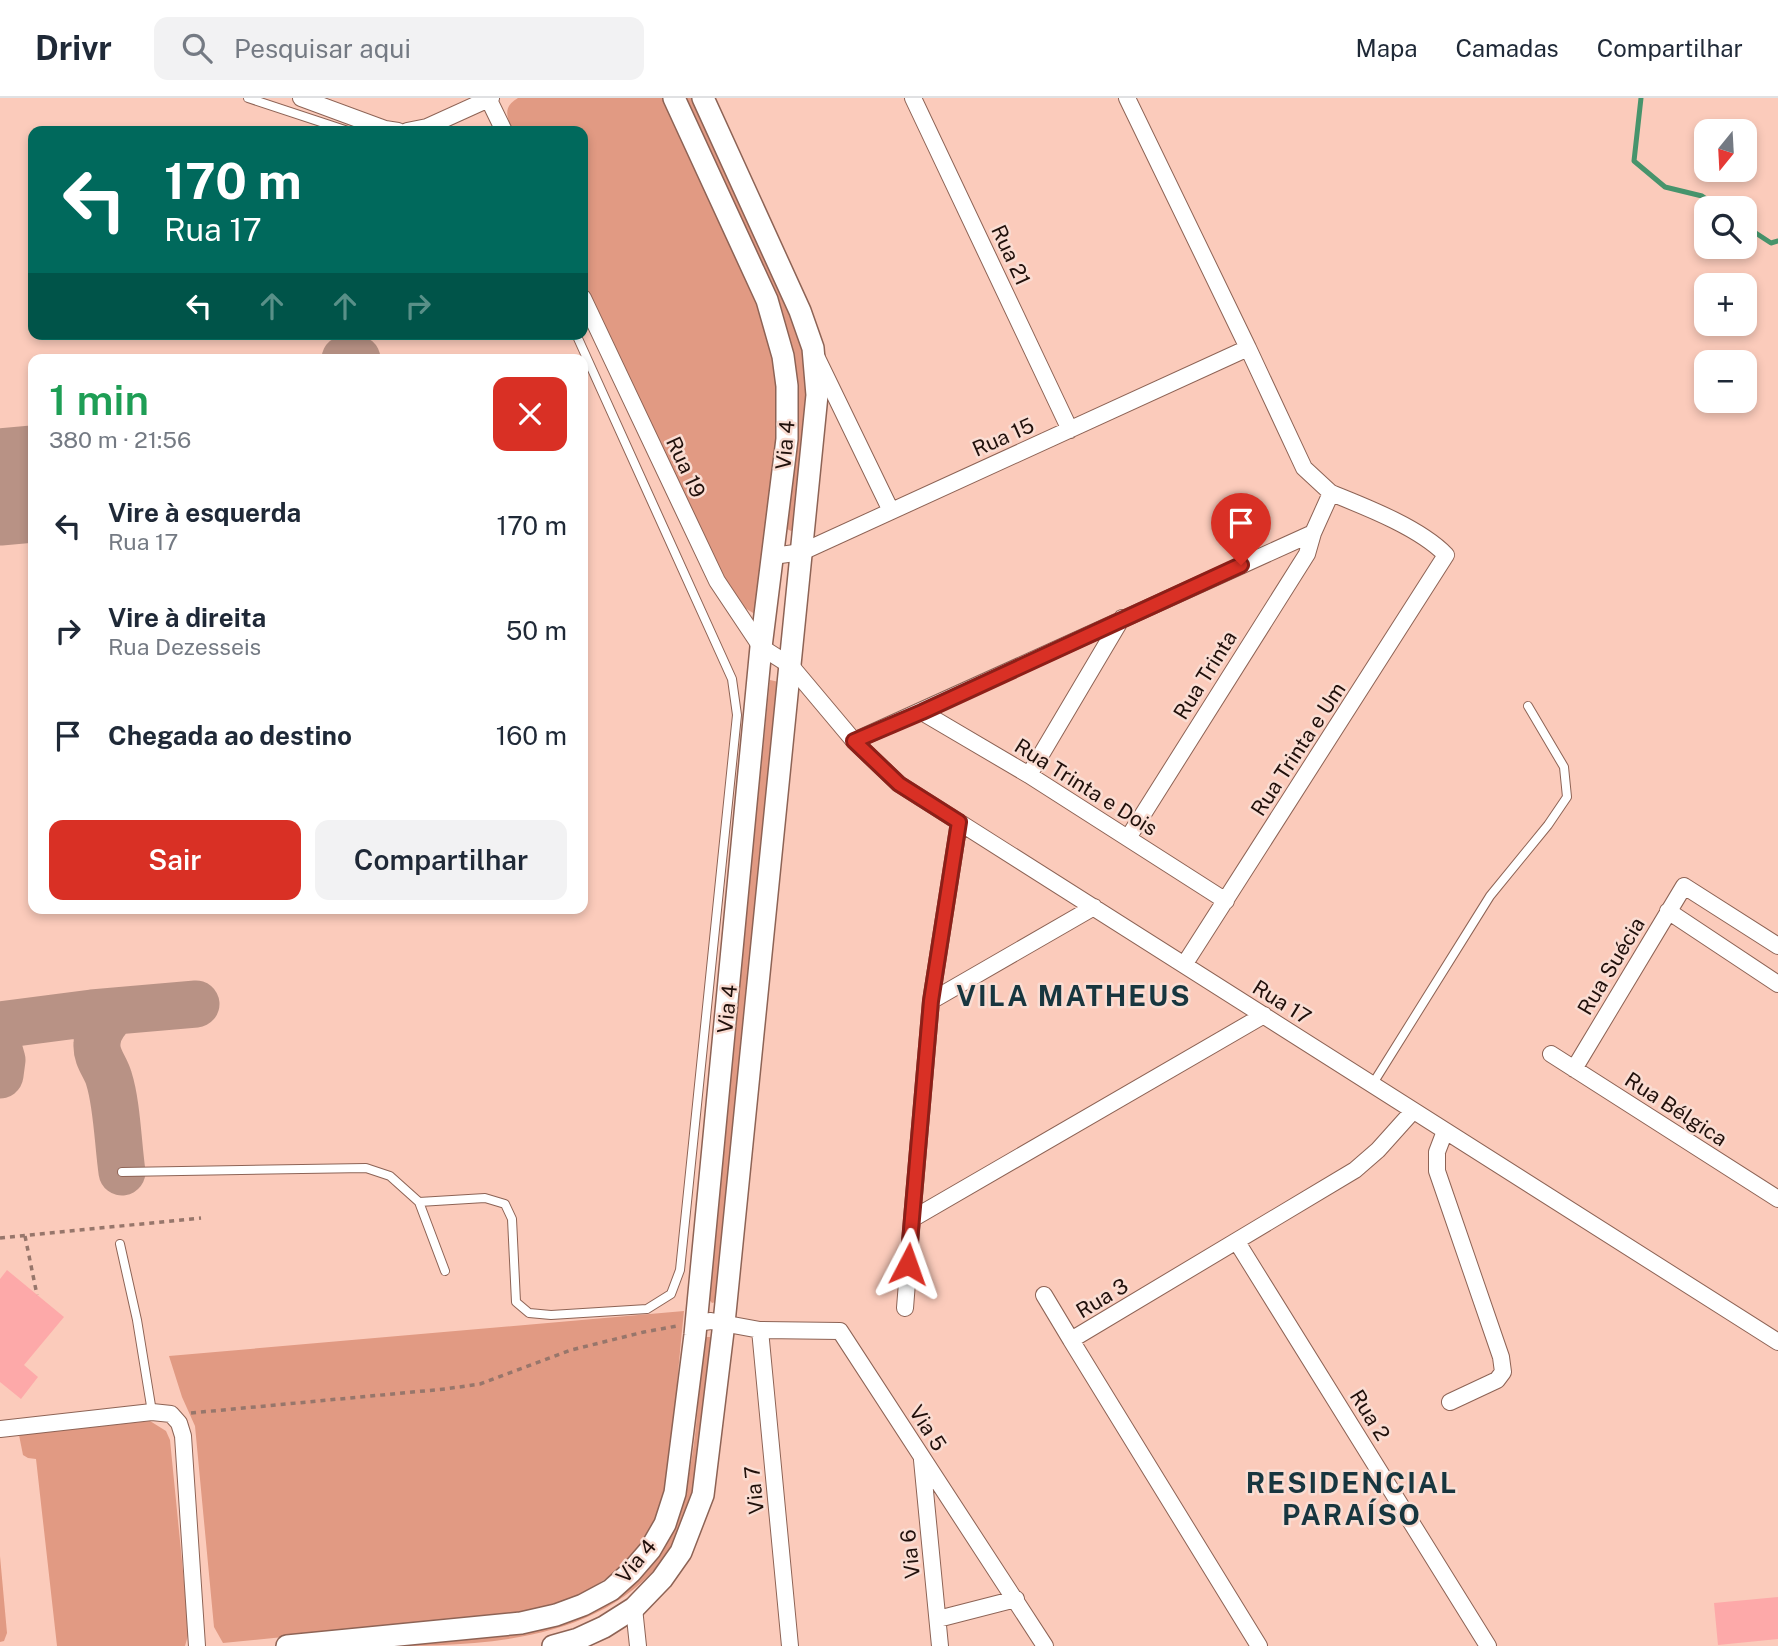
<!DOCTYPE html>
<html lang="pt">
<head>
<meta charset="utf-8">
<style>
	:root { --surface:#fff; --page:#f2f2f3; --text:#1f2937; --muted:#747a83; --line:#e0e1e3; --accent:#d93025 }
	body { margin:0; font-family:"Public Sans",sans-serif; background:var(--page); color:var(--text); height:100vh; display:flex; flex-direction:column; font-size:26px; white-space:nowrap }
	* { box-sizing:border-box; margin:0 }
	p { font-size:23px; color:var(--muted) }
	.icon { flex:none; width:38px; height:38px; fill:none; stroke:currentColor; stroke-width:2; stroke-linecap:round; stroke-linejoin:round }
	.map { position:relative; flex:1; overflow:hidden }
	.drawer { position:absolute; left:28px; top:256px; width:560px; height:560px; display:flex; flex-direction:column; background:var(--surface); border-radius:14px; box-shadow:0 4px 10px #0003 }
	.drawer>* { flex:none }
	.banner { position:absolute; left:28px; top:28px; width:560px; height:214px; border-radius:14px; box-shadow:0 4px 10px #0003; background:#00695c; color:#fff; overflow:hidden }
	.needle { width:46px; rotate:198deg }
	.fabs { position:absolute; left:1694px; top:21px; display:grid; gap:14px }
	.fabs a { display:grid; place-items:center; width:63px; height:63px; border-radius:14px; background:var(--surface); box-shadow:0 4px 10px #0003; font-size:35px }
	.pin { position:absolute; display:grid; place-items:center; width:60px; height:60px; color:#fff; margin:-72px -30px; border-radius:50% 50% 50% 0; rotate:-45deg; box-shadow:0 0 7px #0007 }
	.pin .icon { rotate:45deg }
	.me { position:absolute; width:77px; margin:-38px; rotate:4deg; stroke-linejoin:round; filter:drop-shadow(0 0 5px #0008) }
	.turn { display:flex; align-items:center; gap:24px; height:147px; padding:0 21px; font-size:32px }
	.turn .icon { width:91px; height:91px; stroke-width:2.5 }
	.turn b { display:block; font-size:49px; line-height:60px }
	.lanes { display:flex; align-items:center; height:66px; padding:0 21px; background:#0003; justify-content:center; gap:35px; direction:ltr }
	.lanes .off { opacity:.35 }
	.round { display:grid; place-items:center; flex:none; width:74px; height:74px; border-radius:14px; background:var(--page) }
	.summary { display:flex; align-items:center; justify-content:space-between; height:119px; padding:0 21px }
	h1 { font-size:42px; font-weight:600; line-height:52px; color:#1e9e55 }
	.button { display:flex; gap:14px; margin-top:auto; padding:14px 21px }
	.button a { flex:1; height:80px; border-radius:14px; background:var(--accent); color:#fff; font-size:28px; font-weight:600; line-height:80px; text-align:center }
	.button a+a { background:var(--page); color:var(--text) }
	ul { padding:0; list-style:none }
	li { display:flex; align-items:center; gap:21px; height:105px; padding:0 21px }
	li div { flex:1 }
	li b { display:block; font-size:26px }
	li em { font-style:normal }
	header { display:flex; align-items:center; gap:42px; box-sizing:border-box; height:98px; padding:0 35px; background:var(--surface); border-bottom:2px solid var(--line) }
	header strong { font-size:33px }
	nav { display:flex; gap:38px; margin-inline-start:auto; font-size:24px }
	.search { width:490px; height:63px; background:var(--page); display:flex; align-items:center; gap:18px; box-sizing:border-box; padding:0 24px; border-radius:14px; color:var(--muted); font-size:26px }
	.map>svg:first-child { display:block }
	.green { fill:#e19a83 }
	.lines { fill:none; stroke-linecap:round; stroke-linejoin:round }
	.stream { stroke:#47946c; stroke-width:5 }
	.taxiway { stroke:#b89285; stroke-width:47 }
	.runway { stroke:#b89285; stroke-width:117 }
	.building { fill:#fda9a9 }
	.lane-casing { stroke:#8d6355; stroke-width:10 }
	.street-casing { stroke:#8d6355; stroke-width:18 }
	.secondary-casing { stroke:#8d6355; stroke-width:24 }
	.path { stroke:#97766b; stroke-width:3.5; stroke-dasharray:5 5; stroke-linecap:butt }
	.lane { stroke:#fff; stroke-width:8 }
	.street { stroke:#fff; stroke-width:16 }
	.secondary { stroke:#fff; stroke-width:21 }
	.route-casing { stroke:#8d1f18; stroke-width:18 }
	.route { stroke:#d93025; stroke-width:12 }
	.labels { text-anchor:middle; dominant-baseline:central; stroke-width:5; stroke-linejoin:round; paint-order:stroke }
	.street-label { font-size:21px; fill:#20100b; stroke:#faddd3 }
	.district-label { font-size:28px; font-weight:bold; letter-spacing:2px; fill:#17363f; stroke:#faddd3 }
</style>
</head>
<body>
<header>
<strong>Drivr</strong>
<div class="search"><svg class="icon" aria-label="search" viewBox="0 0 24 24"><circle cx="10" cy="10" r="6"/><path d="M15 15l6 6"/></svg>Pesquisar aqui</div>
<nav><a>Mapa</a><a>Camadas</a><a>Compartilhar</a></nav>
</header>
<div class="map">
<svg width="1778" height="1548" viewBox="0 0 1778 1548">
	<rect width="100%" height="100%" fill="#fbcbbb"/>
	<path class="green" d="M518,0H663L763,218L779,287L780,322L758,518L745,510L720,472L583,182V33H513C507,20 502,9 518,0Z
		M682,0H694L784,196L804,260L807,306L794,432L791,433L787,431L786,427L797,312Z
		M770,582L779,584L716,1204L712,1205L707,1199Z
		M684,1213C680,1250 677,1287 674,1324C672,1350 671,1378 663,1403C643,1465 592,1498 531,1514L223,1545L214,1529L195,1328L182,1299L169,1258Z
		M705,1239H710L713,1243C708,1296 705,1350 691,1401C689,1411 688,1423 683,1432C679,1441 671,1450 666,1458C597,1548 476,1548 366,1548L511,1534L654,1463C698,1401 696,1316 703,1243Z
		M150,1323L166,1333L170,1342L189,1534L185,1548H57L36,1361L28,1360L23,1357L19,1337Z
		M0,1458L7,1535L4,1543L0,1544Z"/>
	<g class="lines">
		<path class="stream" d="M1641,0L1634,63L1665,89L1702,98L1719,110
			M1745,128L1771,145L1778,143"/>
		<path class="taxiway" d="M345,261L351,259L357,261
			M115,913C106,922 97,933 97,946C96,960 106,969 109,981C117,1006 118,1046 122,1074
			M0,927L92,915L196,906
			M0,955L2,962L0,977"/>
		<path class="runway" d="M0,389L33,386"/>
	</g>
	<path class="building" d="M7,1172L64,1219L24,1267L38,1279L21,1301L0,1284V1181Z
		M1778,1499V1541L1718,1547L1714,1505Z"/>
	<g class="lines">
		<g class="lane-casing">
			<path id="lane" d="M248,0L348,33
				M1372,987L1490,798L1548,727L1567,699L1564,669L1528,608
				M122,1074L366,1070L390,1078L419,1104L445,1173
				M419,1104L485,1100L505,1106L512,1121L516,1204L529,1215L551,1217L647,1211L671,1196L680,1172L737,617L732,581L576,236
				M120,1146L137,1222L152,1314"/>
		</g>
		<g class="street-casing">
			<path id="street" d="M301,0L385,31L398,33
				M488,0L504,33
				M913,0L1070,332
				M407,33L427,29L491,0
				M583,200L717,483L761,549L791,568L854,643L899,686L1778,1244
				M816,258L891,413
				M773,458L802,454L1248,250L1127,0
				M922,614L1029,677L1226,803
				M854,643L1313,435
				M1029,677L1122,520
				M959,724L931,903L912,1121L1264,917
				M1128,740L1307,456L1313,435L1331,395L1304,370L1248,250
				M1668,813L1778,886
				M1184,867L1446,457C1420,430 1366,409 1331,395
				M931,903L1094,809
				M1551,956L1778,1101
				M1574,971L1684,788L1778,848
				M1445,1033L1437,1054V1073L1501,1259L1503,1274L1497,1282L1450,1304
				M1237,1144L1488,1548
				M1044,1197L1071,1242
				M905,1210L912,1121
				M696,1225L711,1223L760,1232L840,1233L1045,1548
				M760,1232L790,1548
				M0,1331L152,1314L171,1316L179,1325L183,1338L197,1548
				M922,1362L940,1548
				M634,1510L638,1548
				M938,1521L1016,1501
				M1259,1548L1071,1242L1355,1072L1378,1052L1413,1013"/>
		</g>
		<g class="secondary-casing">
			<path id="secondary" d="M287,1548L521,1525L556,1517L583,1507L611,1492L631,1474L650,1452L665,1426L675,1395L695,1237L761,549L787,341V288L783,258L767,202L674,0
				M553,1548L578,1541L604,1529L634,1510L662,1481L681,1454L703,1397L724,1225L817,297L813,250L800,213L703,0"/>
		</g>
		<path class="path" d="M25,1138L37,1197
			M0,1140L201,1120
			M191,1315L445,1291L480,1286L571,1252L644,1234L677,1228"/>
		<use href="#lane" class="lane"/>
		<use href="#street" class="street"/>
		<use href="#secondary" class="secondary"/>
	</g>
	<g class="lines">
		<g class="route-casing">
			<path id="route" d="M908,1166L931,903L959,724L899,686L854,643L922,614L1241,467"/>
		</g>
		<use href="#route" class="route"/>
	</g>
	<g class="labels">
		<g class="street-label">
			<text transform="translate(1011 157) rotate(65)">Rua 21</text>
			<text transform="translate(1003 339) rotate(-24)">Rua 15</text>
			<text transform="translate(785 347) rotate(-85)">Via 4</text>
			<text transform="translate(686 369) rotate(65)">Rua 19</text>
			<text transform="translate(1205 577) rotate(-58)">Rua Trinta</text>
			<text transform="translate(1298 651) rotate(-57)">Rua Trinta e Um</text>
			<text transform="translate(1086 689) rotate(32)">Rua Trinta e Dois</text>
			<text transform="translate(1611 868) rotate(-59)">Rua Suécia</text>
			<text transform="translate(1282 904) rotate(32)">Rua 17</text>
			<text transform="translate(727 911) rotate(-84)">Via 4</text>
			<text transform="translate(1676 1011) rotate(33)">Rua Bélgica</text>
			<text transform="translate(1102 1200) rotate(-31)">Rua 3</text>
			<text transform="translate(1370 1317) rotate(58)">Rua 2</text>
			<text transform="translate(928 1330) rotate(57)">Via 5</text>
			<text transform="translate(754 1392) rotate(-96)">Via 7</text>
			<text transform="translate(910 1456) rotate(-96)">Via 6</text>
			<text transform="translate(636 1463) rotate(-50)">Via 4</text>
		</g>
		<g class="district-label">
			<text x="1074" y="897">VILA MATHEUS</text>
			<text x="1352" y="1384">RESIDENCIAL<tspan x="1352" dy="32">PARAÍSO</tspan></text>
		</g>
	</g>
</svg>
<div class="fabs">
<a><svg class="needle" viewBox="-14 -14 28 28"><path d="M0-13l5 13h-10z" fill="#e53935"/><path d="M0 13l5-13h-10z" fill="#747a83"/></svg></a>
<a><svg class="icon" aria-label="search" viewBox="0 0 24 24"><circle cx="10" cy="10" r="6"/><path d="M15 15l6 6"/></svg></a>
<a>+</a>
<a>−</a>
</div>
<div class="pin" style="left:1241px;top:467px;background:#d93025"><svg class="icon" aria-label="arrive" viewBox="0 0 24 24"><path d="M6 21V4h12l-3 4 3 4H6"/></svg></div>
<svg class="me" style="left:908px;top:1166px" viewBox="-20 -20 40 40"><path d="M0-17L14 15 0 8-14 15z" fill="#d93025" stroke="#fff" stroke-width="4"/></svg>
<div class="banner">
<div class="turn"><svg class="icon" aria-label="left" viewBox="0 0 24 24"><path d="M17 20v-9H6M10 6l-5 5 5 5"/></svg><div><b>170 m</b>Rua 17</div></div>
<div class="lanes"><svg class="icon" aria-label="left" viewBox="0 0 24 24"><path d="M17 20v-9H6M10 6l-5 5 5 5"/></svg><svg class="icon off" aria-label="ahead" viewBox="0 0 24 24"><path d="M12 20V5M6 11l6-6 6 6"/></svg><svg class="icon off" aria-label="ahead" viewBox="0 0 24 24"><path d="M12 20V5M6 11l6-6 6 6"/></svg><svg class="icon off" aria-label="right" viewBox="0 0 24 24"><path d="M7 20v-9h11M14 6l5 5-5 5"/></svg></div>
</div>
<section class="drawer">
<div class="summary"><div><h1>1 min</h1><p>380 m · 21:56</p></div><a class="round" style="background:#d93025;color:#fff"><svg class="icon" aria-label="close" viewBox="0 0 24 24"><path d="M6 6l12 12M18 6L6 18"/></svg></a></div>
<ul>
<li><svg class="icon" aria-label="left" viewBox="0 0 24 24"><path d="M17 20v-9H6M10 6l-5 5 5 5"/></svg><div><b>Vire à esquerda</b><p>Rua 17</p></div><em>170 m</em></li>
<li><svg class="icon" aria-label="right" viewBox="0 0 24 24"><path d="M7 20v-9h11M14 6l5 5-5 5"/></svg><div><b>Vire à direita</b><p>Rua Dezesseis</p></div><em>50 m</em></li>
<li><svg class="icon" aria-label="arrive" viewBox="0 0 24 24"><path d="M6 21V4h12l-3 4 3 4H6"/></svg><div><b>Chegada ao destino</b></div><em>160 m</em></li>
</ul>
<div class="button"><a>Sair</a><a>Compartilhar</a></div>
</section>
</div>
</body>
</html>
